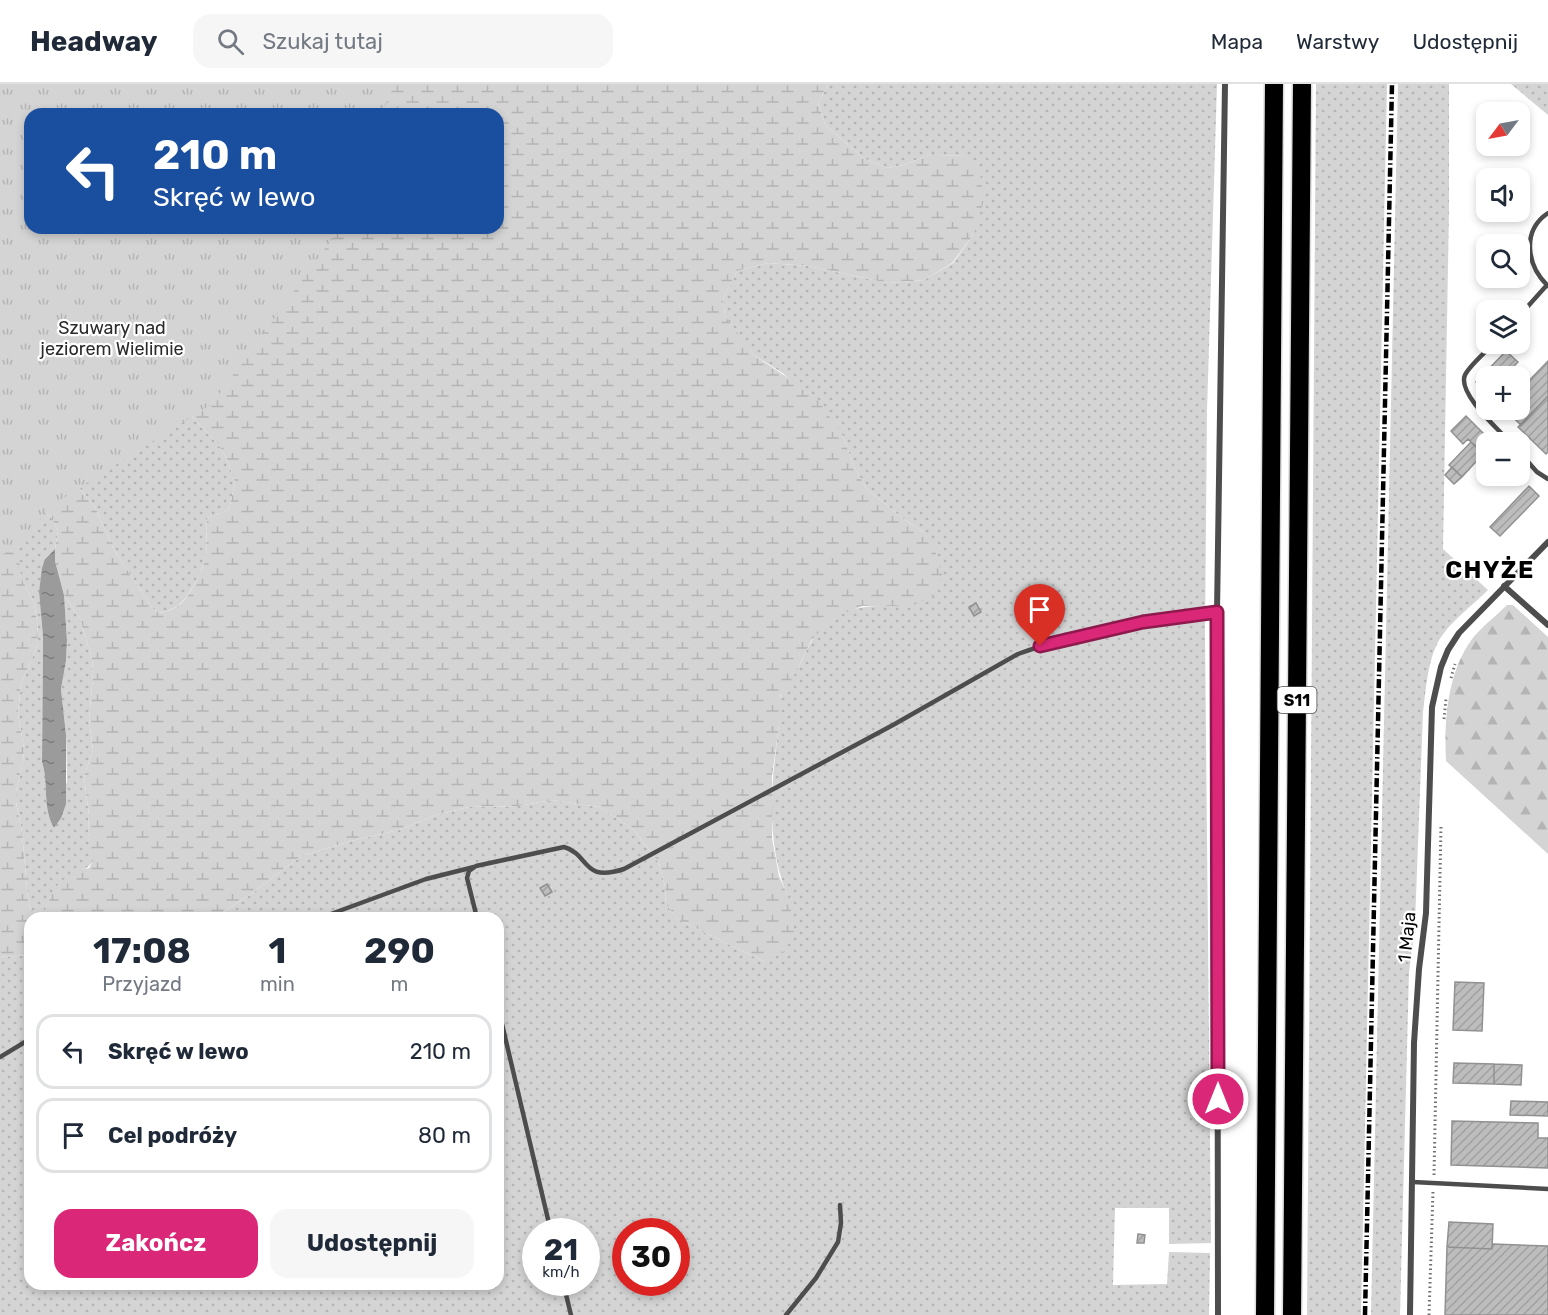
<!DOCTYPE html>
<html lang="pl">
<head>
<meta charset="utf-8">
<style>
	:root { --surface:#fff; --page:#f6f6f7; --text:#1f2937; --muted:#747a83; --line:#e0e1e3; --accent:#db2777 }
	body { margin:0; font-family:Rubik,sans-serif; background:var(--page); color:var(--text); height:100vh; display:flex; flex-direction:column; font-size:22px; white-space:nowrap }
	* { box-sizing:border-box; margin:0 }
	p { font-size:20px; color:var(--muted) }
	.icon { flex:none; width:33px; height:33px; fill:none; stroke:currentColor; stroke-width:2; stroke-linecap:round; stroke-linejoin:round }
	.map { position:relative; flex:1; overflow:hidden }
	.sheet { position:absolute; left:24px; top:828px; width:480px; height:378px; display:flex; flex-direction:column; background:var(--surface); border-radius:18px; box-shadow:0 3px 9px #0003 }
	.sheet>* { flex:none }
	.banner { position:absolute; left:24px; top:24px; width:480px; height:126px; border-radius:18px; box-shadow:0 3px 9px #0003; background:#1a4fa0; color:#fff; overflow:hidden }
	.needle { width:39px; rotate:238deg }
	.tools { position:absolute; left:1476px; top:18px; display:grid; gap:12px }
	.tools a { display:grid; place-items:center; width:54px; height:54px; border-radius:12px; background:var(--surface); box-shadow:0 3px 9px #0003; font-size:30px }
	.speed { position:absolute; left:522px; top:1134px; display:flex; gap:12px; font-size:30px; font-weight:700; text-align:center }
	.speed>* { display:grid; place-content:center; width:78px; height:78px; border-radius:50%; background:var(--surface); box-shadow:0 3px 9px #0003; line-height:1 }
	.speed small { font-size:15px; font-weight:400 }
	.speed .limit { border:9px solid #d22; background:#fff; color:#111 }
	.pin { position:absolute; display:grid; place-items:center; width:51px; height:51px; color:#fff; margin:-62px -26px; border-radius:50% 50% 50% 0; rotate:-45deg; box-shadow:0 0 6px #0007 }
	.pin .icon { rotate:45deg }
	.me { position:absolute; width:66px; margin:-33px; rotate:0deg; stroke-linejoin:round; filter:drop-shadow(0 0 4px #0008) }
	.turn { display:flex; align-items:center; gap:21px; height:126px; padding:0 30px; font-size:27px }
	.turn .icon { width:78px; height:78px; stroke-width:2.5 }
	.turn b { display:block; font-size:42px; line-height:51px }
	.eta { display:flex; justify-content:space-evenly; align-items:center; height:102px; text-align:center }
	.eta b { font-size:36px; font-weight:700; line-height:42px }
	.cta { display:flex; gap:12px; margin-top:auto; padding:12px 30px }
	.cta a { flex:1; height:69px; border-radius:18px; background:var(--accent); color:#fff; font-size:24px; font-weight:700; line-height:69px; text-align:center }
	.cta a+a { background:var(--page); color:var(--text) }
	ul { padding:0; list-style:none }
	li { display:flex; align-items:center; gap:18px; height:75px; margin:0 12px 9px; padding:0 18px; border:3px solid var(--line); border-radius:18px }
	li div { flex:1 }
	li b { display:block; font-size:22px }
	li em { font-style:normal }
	header { display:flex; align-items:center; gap:36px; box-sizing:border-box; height:84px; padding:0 30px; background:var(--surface); border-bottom:2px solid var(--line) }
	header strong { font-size:28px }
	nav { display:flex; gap:33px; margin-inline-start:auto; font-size:21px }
	.search { width:420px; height:54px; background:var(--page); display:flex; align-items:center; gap:15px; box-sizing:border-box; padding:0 21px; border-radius:18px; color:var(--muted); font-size:22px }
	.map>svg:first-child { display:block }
	.grass { fill:url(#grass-dots); fill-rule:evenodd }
	.forest { fill:url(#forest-firs) }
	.wetland { fill:url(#wetland-marsh); fill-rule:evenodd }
	.park { fill:url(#park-tufts) }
	.water { fill:url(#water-ripples) }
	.building { fill:url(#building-hatch); stroke:#919191; stroke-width:1.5 }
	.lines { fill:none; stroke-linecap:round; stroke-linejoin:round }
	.motorway-casing { stroke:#dbdbdb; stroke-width:21 }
	.path { stroke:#6f6f6f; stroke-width:3; stroke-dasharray:1.5 3; stroke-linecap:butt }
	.service { stroke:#4d4d4d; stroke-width:4.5 }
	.minor { stroke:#4d4d4d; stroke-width:6 }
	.motorway { stroke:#000; stroke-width:18 }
	.rail { stroke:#000; stroke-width:4.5; stroke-dasharray:9 3 1.5 3; stroke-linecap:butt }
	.route-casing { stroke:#8e194d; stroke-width:15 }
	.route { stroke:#db2777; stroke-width:10 }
	.labels { text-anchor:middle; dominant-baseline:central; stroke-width:4.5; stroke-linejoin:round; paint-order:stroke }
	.shield { fill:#fff; stroke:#4c4c4c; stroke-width:1.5 }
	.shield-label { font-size:16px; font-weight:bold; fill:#000 }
	.park-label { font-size:18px; fill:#2b2b2b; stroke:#fff }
	.street-label { font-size:18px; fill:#000; stroke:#fff }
	.district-label { font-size:24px; font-weight:bold; letter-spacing:1.5px; fill:#000; stroke:#fff }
</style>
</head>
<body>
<header>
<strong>Headway</strong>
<div class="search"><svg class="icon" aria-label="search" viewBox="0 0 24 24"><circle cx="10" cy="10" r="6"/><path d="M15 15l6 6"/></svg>Szukaj tutaj</div>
<nav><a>Mapa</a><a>Warstwy</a><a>Udostępnij</a></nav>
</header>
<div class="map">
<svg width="1548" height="1231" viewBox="0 0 1548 1231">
	<defs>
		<pattern id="grass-dots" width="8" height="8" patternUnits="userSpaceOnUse" patternTransform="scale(1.5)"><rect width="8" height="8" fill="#d4d4d4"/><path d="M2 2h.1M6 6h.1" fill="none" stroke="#b4b4b4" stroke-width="1.8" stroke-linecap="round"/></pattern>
		<pattern id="forest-firs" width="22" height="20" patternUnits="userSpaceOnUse" patternTransform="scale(1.5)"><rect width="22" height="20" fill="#d4d4d4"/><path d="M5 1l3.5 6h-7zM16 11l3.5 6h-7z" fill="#b4b4b4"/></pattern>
		<pattern id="wetland-marsh" width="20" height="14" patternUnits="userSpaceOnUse" patternTransform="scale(1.5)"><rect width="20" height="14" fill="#d4d4d4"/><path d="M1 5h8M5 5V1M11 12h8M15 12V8" fill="none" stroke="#b4b4b4"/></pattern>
		<pattern id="park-tufts" width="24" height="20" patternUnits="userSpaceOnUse" patternTransform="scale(1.5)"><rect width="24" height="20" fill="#d4d4d4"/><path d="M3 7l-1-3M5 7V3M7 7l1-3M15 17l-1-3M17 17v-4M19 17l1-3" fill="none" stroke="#b4b4b4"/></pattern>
		<pattern id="water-ripples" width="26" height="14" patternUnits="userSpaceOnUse" patternTransform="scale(1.5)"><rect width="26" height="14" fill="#9b9b9b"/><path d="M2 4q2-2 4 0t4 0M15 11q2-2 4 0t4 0" fill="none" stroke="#7c7c7c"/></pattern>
		<pattern id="building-hatch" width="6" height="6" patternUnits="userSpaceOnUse" patternTransform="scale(1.5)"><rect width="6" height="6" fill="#bdbdbd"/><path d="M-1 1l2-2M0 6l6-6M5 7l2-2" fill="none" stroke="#a1a1a1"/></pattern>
	</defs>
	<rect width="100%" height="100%" fill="#fff"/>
	<path class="grass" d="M828,0H1217L1207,327L1205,550L1211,1159L1169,1160V1124H1115L1113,1201L1167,1200L1169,1168L1210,1169L1209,1231H0V873L30,871V1200H498V834H214L254,808L301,772L351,757L399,746L436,731L469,723L518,722L552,716L599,723L633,745L659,779L665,803L666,820L677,835L763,877L788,813C765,758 771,699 779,641C780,632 778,623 780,614C782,604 796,589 801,578C808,563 817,544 832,534C856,520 876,522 903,522L924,448L902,434L866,404L853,381L843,352L784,290L754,271L735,248L725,232L723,214L737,187L768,179L808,182L888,199L924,196L953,179L974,150L966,72L929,71L904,81L888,84L865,75L826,42L818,20ZM536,1148H586V1198H536ZM626,1148H676V1198H626Z
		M1316,0H1387L1361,1231H1307Z
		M1398,0H1449V125L1443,465L1488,506C1471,523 1448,539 1437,560C1427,581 1426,606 1423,628L1415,839L1409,889L1400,1231H1371Z
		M1511,0H1548V31Z
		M0,219L187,327L218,360L227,375L235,398L229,426L207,434C205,447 208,459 206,471C206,477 202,483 200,489C190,509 183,525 159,529L153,525L114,466L95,423L78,402L40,425L51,433L58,447L55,465L45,475L39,508L43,553L42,678C49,700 42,723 54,744L67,697L66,651L61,605L66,577L67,556L64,511L80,535L92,575L93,591L89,636L93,666L84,692L89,731L88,749L95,775C85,789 69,792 57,803C47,812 51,826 37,833L30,823L28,815L22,748L16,718V707L23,678L24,665L18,630L21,600L38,560L37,537L34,519L21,493L15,458Z"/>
	<path class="forest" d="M1507,521H1513L1548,553V770L1446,677C1444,639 1447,594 1468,561C1477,546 1494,534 1507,521Z"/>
	<path class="wetland" d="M0,0H828L818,20L826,42L865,75L888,84L904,81L929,71L966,72L980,89L984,116L974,150L952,179L924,196L888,199L808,182L768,179L737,187L723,214L725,232L754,271L815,312L843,352L853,381L866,404L902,434L924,448L935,466L942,491L932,514L903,522H862L831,535L811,557L795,590L780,612V634L772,692V754L779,792L788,812L795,849L783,869L763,877L677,835L666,820L665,803L659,779L633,745L599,723L552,716L518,722L469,723L436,731L399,746L351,757L301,772L254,808L214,834H30V871L0,873V442L15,458L18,466L21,493L34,519L37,537L38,560L21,600L18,630L24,665L23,678L16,707V718L22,748L28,815L30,823L37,833C50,826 47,815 55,804C62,794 78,786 89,784L94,775L88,749L89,731L84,692L93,666L89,636L93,591L92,575L80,535L64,511L55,477V465L58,447L51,433L40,425L78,402L95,423L114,466L153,525L159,529C181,526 189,512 198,493C201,486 205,479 206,471C208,459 205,447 207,434L229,426L235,398L227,375L218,360L187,327L53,285ZM30,30H498V144H30Z"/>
	<path class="park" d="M0,0H393L382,30H30V144H340L212,320L49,423L19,464L0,471Z"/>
	<path class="water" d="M55,465V477L64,511L67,556L66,577L61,605L66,651V720L61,734L54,744C42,723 49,701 42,678L43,553L39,508L42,484L45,475Z"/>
	<path class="building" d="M1506,267L1518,278L1504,292H1486V308L1476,298Z
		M1548,277V312L1521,341L1505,326H1520V306Z
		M1548,312V368L1546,370L1518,343Z
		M1466,332L1492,358H1486V367L1483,370L1468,355L1463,360L1451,347Z
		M1471,358L1483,370L1462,393L1449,381Z
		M1452,383L1462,393L1454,400L1445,391Z
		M1529,402L1539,412L1500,452L1490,443Z
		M976,519L981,528L974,532L969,523Z
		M547,800L552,808L545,812L540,804Z
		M1455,898L1484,899L1482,947L1453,946Z
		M1454,979L1494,980V1000L1453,999Z
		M1494,980L1522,981L1521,1001L1494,1000Z
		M1511,1017L1548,1018V1032L1510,1031Z
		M1452,1037L1538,1039V1054H1548V1084L1451,1081Z
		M1449,1138L1493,1140L1492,1165L1447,1163Z
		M1138,1150L1145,1151L1144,1159H1137Z
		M1493,1160L1548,1162V1231H1445L1447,1163L1492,1165Z"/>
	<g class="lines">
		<g class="motorway-casing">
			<path id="motorway" d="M1265,1231L1274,0
				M1292,1231L1302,0"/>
		</g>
		<path class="path" d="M1451,594L1455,580
			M1444,635L1446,615
			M1434,1091L1441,741
			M1429,1231L1433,1107"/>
		<path class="service" d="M1548,129C1521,147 1527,182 1548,202
			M1520,231L1547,201
			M1493,260C1486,268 1470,281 1465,291C1457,309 1498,345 1510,358
			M1520,369L1537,388L1548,395
			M320,834L426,795L474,783
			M477,834L467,794L469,787L476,782L564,763C590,770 581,799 624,785L893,641L1018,570C1081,547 1150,537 1217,528
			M498,923L551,1148
			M0,973L30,955
			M1413,1098L1548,1105
			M563,1198L571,1231
			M786,1231L816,1194L838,1158L841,1139L840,1121"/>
		<path class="minor" d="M1504,502L1548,541
			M1218,1231L1217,528L1225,0
			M1410,1231L1414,959L1419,885L1426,829L1432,623L1441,583L1448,566L1459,549L1548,458"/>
		<use href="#motorway" class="motorway"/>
		<path class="rail" d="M1365,1231L1392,0"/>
	</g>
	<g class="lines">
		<g class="route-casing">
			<path id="route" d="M1040,562L1143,538L1217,528L1218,1015"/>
		</g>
		<use href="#route" class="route"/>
	</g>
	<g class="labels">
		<rect class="shield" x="1277.5" y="603" width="39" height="26" rx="4.5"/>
		<g class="shield-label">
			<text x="1297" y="616">S11</text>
		</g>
		<g class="park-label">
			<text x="112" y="244">Szuwary nad<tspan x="112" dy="21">jeziorem Wielimie</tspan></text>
		</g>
		<g class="street-label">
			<text transform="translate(1407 853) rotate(-84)">1 Maja</text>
		</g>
		<g class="district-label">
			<text x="1490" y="486">CHYŻE</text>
		</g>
	</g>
</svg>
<div class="tools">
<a><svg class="needle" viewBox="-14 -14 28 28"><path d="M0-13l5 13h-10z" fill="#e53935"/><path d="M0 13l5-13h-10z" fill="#747a83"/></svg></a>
<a><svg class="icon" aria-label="sound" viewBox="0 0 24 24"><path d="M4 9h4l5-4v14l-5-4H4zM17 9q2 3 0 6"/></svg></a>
<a><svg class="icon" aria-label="search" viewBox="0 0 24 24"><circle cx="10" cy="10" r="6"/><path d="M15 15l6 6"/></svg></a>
<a><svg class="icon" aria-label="layers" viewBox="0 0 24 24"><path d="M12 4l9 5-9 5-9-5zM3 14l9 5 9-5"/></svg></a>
<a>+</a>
<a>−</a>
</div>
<div class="speed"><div>21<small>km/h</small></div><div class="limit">30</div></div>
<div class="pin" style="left:1040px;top:562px;background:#d93025"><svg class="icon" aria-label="arrive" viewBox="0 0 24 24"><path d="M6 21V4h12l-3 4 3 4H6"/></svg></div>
<svg class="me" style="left:1218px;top:1015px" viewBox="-20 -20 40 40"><circle r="17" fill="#db2777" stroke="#fff" stroke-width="3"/><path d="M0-11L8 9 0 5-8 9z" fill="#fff"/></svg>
<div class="banner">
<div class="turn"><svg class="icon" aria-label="left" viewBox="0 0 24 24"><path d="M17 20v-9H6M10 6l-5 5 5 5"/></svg><div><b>210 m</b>Skręć w lewo</div></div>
</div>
<section class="sheet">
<div class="eta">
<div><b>17:08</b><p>Przyjazd</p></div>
<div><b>1</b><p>min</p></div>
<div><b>290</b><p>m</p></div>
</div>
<ul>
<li><svg class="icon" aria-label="left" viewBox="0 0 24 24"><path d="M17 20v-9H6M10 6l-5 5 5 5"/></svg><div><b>Skręć w lewo</b></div><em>210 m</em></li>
<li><svg class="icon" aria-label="arrive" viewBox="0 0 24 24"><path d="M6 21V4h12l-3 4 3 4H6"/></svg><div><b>Cel podróży</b></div><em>80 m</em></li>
</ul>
<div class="cta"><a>Zakończ</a><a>Udostępnij</a></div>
</section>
</div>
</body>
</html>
